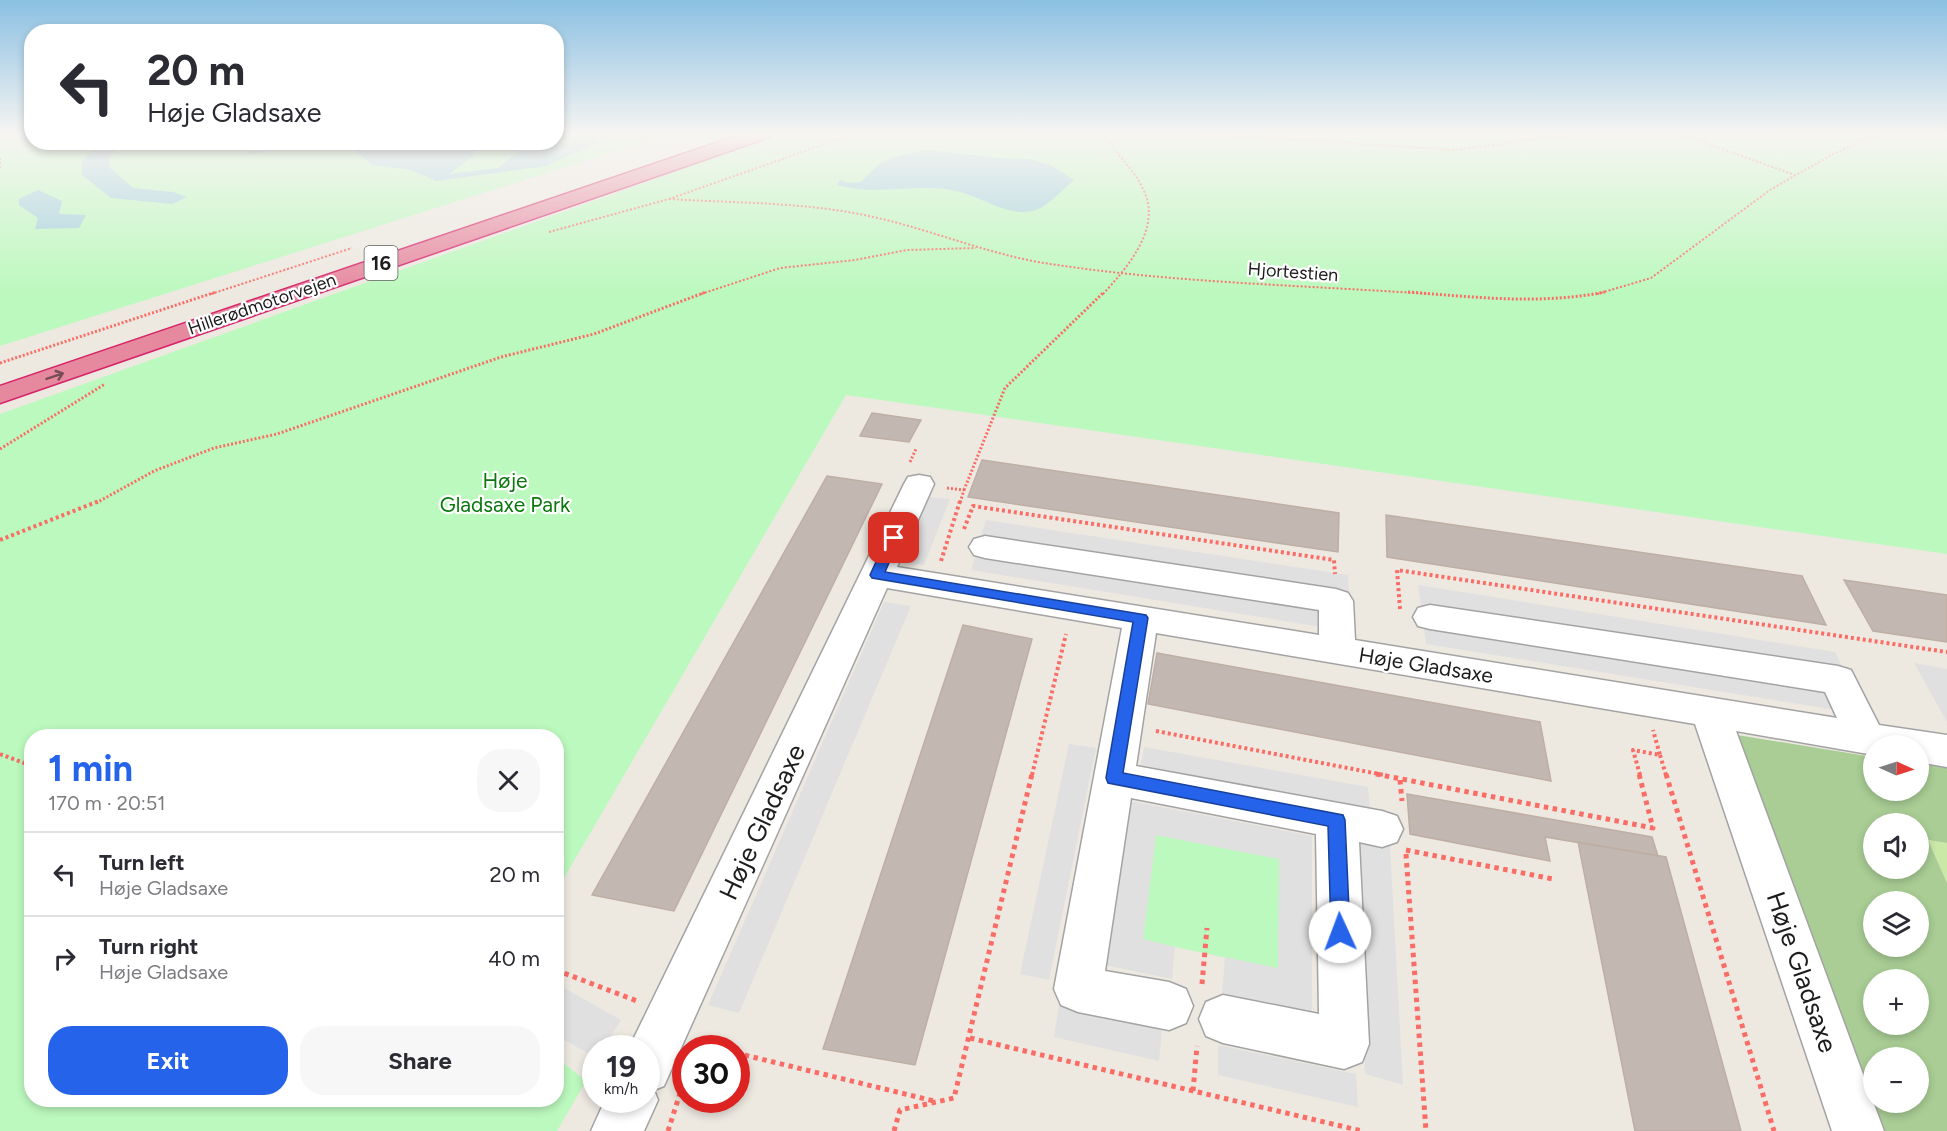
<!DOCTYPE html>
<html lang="en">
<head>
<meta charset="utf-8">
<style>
	:root { --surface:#fff; --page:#f7f7f7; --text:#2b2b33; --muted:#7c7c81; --line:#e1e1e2; --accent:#2563eb }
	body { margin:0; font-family:Figtree,sans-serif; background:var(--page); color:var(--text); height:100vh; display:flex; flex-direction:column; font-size:22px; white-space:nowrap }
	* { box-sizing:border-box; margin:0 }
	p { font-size:20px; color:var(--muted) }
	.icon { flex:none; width:33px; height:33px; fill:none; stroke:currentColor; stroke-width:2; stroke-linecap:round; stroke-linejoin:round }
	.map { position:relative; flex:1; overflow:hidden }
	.side { position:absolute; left:24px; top:729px; width:540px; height:378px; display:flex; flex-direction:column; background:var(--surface); border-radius:24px; box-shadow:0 3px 9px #0003 }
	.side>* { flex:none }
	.hud { position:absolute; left:24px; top:24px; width:540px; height:126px; border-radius:24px; box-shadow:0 3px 9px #0003; background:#fff; color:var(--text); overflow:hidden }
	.needle { width:39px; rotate:93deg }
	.buttons { position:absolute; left:1863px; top:735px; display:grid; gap:12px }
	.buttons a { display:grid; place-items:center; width:66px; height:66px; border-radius:50%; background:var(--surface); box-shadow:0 3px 9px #0003; font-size:30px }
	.speed { position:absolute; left:582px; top:1035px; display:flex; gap:12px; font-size:30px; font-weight:700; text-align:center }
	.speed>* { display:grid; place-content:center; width:78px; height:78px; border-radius:50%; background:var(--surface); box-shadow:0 3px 9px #0003; line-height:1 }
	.speed small { font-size:15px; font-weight:400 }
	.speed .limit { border:9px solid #d22; background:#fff; color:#111 }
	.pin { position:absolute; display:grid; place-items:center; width:51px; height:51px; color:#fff; margin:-26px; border-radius:12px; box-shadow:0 3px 9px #0006 }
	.me { position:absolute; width:66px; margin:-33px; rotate:358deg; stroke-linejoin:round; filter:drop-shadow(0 0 4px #0008) }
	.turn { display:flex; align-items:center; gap:21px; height:126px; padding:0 24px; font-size:27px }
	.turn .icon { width:78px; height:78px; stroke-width:2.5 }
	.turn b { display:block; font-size:42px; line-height:51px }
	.round { display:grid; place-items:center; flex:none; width:63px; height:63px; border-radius:24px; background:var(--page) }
	.head { display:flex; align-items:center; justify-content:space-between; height:102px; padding:0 24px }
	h1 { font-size:36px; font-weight:700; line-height:45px; color:var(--accent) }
	.button { display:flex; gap:12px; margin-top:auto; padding:12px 24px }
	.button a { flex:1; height:69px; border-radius:24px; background:var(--accent); color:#fff; font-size:24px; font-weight:700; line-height:69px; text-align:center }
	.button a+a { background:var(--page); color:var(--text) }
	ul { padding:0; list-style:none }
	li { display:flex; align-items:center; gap:18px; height:84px; padding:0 24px; border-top:2px solid var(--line) }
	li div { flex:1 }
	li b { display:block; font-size:22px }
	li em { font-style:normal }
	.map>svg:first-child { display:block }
	.grass { fill:#cae8a6 }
	.forest { fill:#a9cd95; fill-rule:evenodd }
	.park { fill:#bcf9be }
	.parking { fill:#e0e0e0 }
	.water { fill:#a1d1db; fill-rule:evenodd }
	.building { fill:#c2b8b1; stroke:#bfaea4; stroke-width:1.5 }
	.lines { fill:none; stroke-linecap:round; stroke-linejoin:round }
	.minor-casing { stroke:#a3a3a3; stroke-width:3 }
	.highway-casing { stroke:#d6236a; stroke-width:3 }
	.path-far3 { stroke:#f96d66; stroke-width:2; stroke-dasharray:2 2; stroke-linecap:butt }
	.path-far2 { stroke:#f96d66; stroke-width:3; stroke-dasharray:2 2; stroke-linecap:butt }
	.path-far1 { stroke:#f96d66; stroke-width:4; stroke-dasharray:3 3; stroke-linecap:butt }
	.path { stroke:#f96d66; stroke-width:5; stroke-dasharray:4.5 4.5; stroke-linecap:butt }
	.minor { fill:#fff; fill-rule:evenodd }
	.highway { fill:#e6889e; fill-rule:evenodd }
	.oneway { stroke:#774d56 }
	.route { fill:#2563eb; stroke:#184099; stroke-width:1.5 }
	.labels { text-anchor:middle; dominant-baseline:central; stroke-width:4.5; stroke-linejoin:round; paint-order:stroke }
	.far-street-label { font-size:18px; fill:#1c1c1c; stroke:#fff }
	.shield { fill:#fff; stroke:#606060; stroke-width:1.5 }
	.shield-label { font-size:20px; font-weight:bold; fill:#1c1c1c }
	.park-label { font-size:21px; fill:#0b780e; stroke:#fff }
	.street-label { font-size:21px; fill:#1c1c1c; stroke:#fff }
	.near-street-label { font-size:26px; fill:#1c1c1c; stroke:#fff }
</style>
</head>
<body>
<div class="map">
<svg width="1947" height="1131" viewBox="0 0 1947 1131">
	<rect width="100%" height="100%" fill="#ede9e1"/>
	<path class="grass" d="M1928,840L1947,843V883Z"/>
	<path class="forest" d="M1731,734L1873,757L1874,790H1918L1919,764L1947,768V843L1928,840L1947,883V1131H1872ZM1874,824H1918V868H1874ZM1874,902H1918V946H1874ZM1874,980H1918V1024H1874ZM1874,1058H1918V1102H1874Z"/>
	<path class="park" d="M0,133H31L32,142H556L557,133H673L0,346Z
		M783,133H1947V554L846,395L557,890L556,736H32V1100H556L557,1058L586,1081L557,1131H0V414Z
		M1156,835L1280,859L1278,969L1143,940Z"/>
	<path class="parking" d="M927,497L950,499L924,565L899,562Z
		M986,520L1348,575L1351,632L971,570Z
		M1418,585L1835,652L1867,715L1426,644Z
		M884,602L911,606L739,1013L708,1005Z
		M1914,663L1947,669V722Z
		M1069,744L1096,748L1049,980L1020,974Z
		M1144,747L1368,787L1370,809L1141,765Z
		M1130,801L1312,836V1012L1222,993L1225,957L1278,968L1279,859L1156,835L1143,939L1175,947L1172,979L1105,965Z
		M1357,840L1390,846L1403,1085L1365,1074Z
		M559,985L621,1020L603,1048H596L595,1057L557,1036L556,987Z
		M1059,1005L1162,1029L1159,1061L1054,1037Z
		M1218,1045L1356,1074L1358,1107L1218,1075Z"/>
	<path class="water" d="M557,133H617L546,166L436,181L411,170L372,165L346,143L556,142ZM476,147L518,152L498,168L449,174L472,157Z
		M98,143H122L109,158L110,168L133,188L173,192L187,197L172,204L111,198L82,175V162Z
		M250,143V142L317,143L250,154Z
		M927,150L999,158L1029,159L1050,165L1074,180C1064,188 1049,205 1038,209C1013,220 984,198 960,192C920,181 876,197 837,185L840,180L849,183L861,182L879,164L895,157Z
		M38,190L62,201L59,214L86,215L79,228L35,229L38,218L19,205V199Z"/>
	<path class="building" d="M872,413L921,420L909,442L860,436Z
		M982,460L1339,513L1338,552L968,497Z
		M827,476L882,484L674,911L592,895Z
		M1386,515L1802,576L1826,625L1387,557Z
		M1844,580L1947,595V642L1873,631Z
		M963,625L1032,639L915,1065L823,1049Z
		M1157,653L1540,722L1551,781L1148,704Z
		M1407,794L1652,837L1658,856L1545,837L1550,861L1410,834Z
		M1578,842L1666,857L1741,1131H1635Z"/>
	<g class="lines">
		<g class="minor-casing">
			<path id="minor" d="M919,475L930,477L934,484L897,567L1319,635V610L985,558L974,555L969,547L974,539L985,536L1336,589L1348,593L1353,601L1355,640L1837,718L1825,692L1430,629L1418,626L1413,617L1418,608L1430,605L1838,666L1851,670L1879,725L1947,735V767L1918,762V746H1874V755L1736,731L1884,1131H1832L1695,724L1156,633L1136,766L1382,811L1397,816L1403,829L1397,842L1382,847L1359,842L1369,1044L1362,1062L1344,1069L1223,1043L1206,1036L1199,1019L1206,1002L1223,995L1319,1014L1316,834L1131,798L1105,971L1169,982L1186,989L1193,1006L1186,1023L1169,1030L1078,1012L1061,1005L1054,989L1122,628L887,588L664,1086L654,1090L658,1100L644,1131H591L605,1100H646V1048H629L904,484L908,477Z"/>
		</g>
		<g class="highway-casing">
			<path id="highway" d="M745,133H773L770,137L0,403V386Z"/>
		</g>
		<path class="path-far3" d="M1197,133L1456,150L1580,133
			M1677,133L1795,175
			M0,158V168
			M669,199C733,203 801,202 864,215C925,227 983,253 1044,263C1171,283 1302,285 1430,294
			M549,232L669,199L856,133
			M211,294L352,248
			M701,294L780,268L855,260L907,250L976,248
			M1103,294C1127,268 1163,227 1143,189C1134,169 1116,155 1106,136L1107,133
			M1597,294L1651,278L1770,190L1831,155L1878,133"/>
		<path class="path-far2" d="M1408,292C1474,297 1540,305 1605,292
			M0,363L216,292
			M0,449L105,384
			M910,462L916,449
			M947,488L964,490L960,503
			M964,490L1005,388L1104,292
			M96,503L154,471L214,448L277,434L501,357L594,334L706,292"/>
		<path class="path-far1" d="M964,529L973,506L1334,560L1335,574
			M0,540L99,501
			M941,561L960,501
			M1400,609L1397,570L1947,652
			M1156,731L1384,775
			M0,754L32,766
			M1660,755L1666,775
			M1032,775L1066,634
			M1640,775L1633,750L1660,755L1653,730"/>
		<path class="path" d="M1376,774L1653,828L1639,774
			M1666,774L1774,1131
			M1400,780L1402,801
			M1406,850L1553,879
			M1406,854L1426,1131
			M556,970L637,1001
			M1202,984L1207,928
			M970,1038L1362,1131
			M700,1044L719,1048
			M736,1053L934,1101
			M1193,1091L1197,1046
			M668,1131L682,1087
			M894,1131L900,1110L954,1098L1032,774"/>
		<use href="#minor" class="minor"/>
		<use href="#highway" class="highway"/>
	</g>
	<defs><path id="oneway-shaft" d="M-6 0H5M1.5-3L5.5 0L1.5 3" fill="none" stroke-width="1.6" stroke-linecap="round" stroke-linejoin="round" transform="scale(1.5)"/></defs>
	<use class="oneway" href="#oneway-shaft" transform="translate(55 376) rotate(-19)"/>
	<linearGradient id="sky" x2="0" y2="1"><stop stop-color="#8bc0e3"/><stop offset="0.46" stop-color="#f7f5f2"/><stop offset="1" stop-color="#f7f5f2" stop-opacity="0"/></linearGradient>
	<rect width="1947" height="292" fill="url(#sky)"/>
	<path class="route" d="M894,534L900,538L885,572L1146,615L1148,618L1123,773L1343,815L1345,820L1350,932L1347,938L1340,941L1334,938L1331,932L1328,826L1108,783L1106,778L1133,622L872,578L870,575L887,538Z"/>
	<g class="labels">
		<g class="far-street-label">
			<text transform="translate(1293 272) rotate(4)">Hjortestien</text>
			<text transform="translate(262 304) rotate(-19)">Hillerødmotorvejen</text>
		</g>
		<rect class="shield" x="364.5" y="246" width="33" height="34" rx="4.5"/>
		<g class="shield-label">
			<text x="381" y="263">16</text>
		</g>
		<g class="park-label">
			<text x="505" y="480">Høje<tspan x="505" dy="24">Gladsaxe Park</tspan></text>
		</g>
		<g class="street-label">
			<text transform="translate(1426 665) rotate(9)">Høje Gladsaxe</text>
		</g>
		<g class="near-street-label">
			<text transform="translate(762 822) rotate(-65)">Høje Gladsaxe</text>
			<text transform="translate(1802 972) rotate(71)">Høje Gladsaxe</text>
		</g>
	</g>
</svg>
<div class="buttons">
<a><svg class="needle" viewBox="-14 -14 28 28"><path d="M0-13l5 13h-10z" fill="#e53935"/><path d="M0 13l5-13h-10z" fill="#7c7c81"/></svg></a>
<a><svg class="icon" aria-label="sound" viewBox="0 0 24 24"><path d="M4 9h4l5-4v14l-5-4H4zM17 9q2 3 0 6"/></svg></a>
<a><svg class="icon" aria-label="layers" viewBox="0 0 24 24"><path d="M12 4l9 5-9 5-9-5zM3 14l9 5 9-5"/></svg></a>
<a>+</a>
<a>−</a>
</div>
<div class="speed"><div>19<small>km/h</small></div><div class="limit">30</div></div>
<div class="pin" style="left:894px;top:538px;background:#d93025"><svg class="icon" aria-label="arrive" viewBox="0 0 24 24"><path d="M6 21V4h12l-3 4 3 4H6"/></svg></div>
<svg class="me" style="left:1340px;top:932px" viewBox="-20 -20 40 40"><circle r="19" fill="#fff"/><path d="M0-13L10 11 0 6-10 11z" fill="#2563eb"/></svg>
<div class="hud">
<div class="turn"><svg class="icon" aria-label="left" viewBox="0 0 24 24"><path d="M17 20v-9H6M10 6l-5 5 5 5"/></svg><div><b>20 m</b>Høje Gladsaxe</div></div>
</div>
<section class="side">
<div class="head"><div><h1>1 min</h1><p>170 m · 20:51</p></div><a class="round"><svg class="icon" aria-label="close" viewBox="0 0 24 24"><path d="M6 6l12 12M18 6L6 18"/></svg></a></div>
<ul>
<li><svg class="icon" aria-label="left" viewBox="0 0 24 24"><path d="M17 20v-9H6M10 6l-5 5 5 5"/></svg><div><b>Turn left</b><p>Høje Gladsaxe</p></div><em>20 m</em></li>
<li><svg class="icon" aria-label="right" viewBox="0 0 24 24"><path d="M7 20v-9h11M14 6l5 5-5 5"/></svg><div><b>Turn right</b><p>Høje Gladsaxe</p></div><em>40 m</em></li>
</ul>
<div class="button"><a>Exit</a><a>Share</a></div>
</section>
</div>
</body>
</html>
